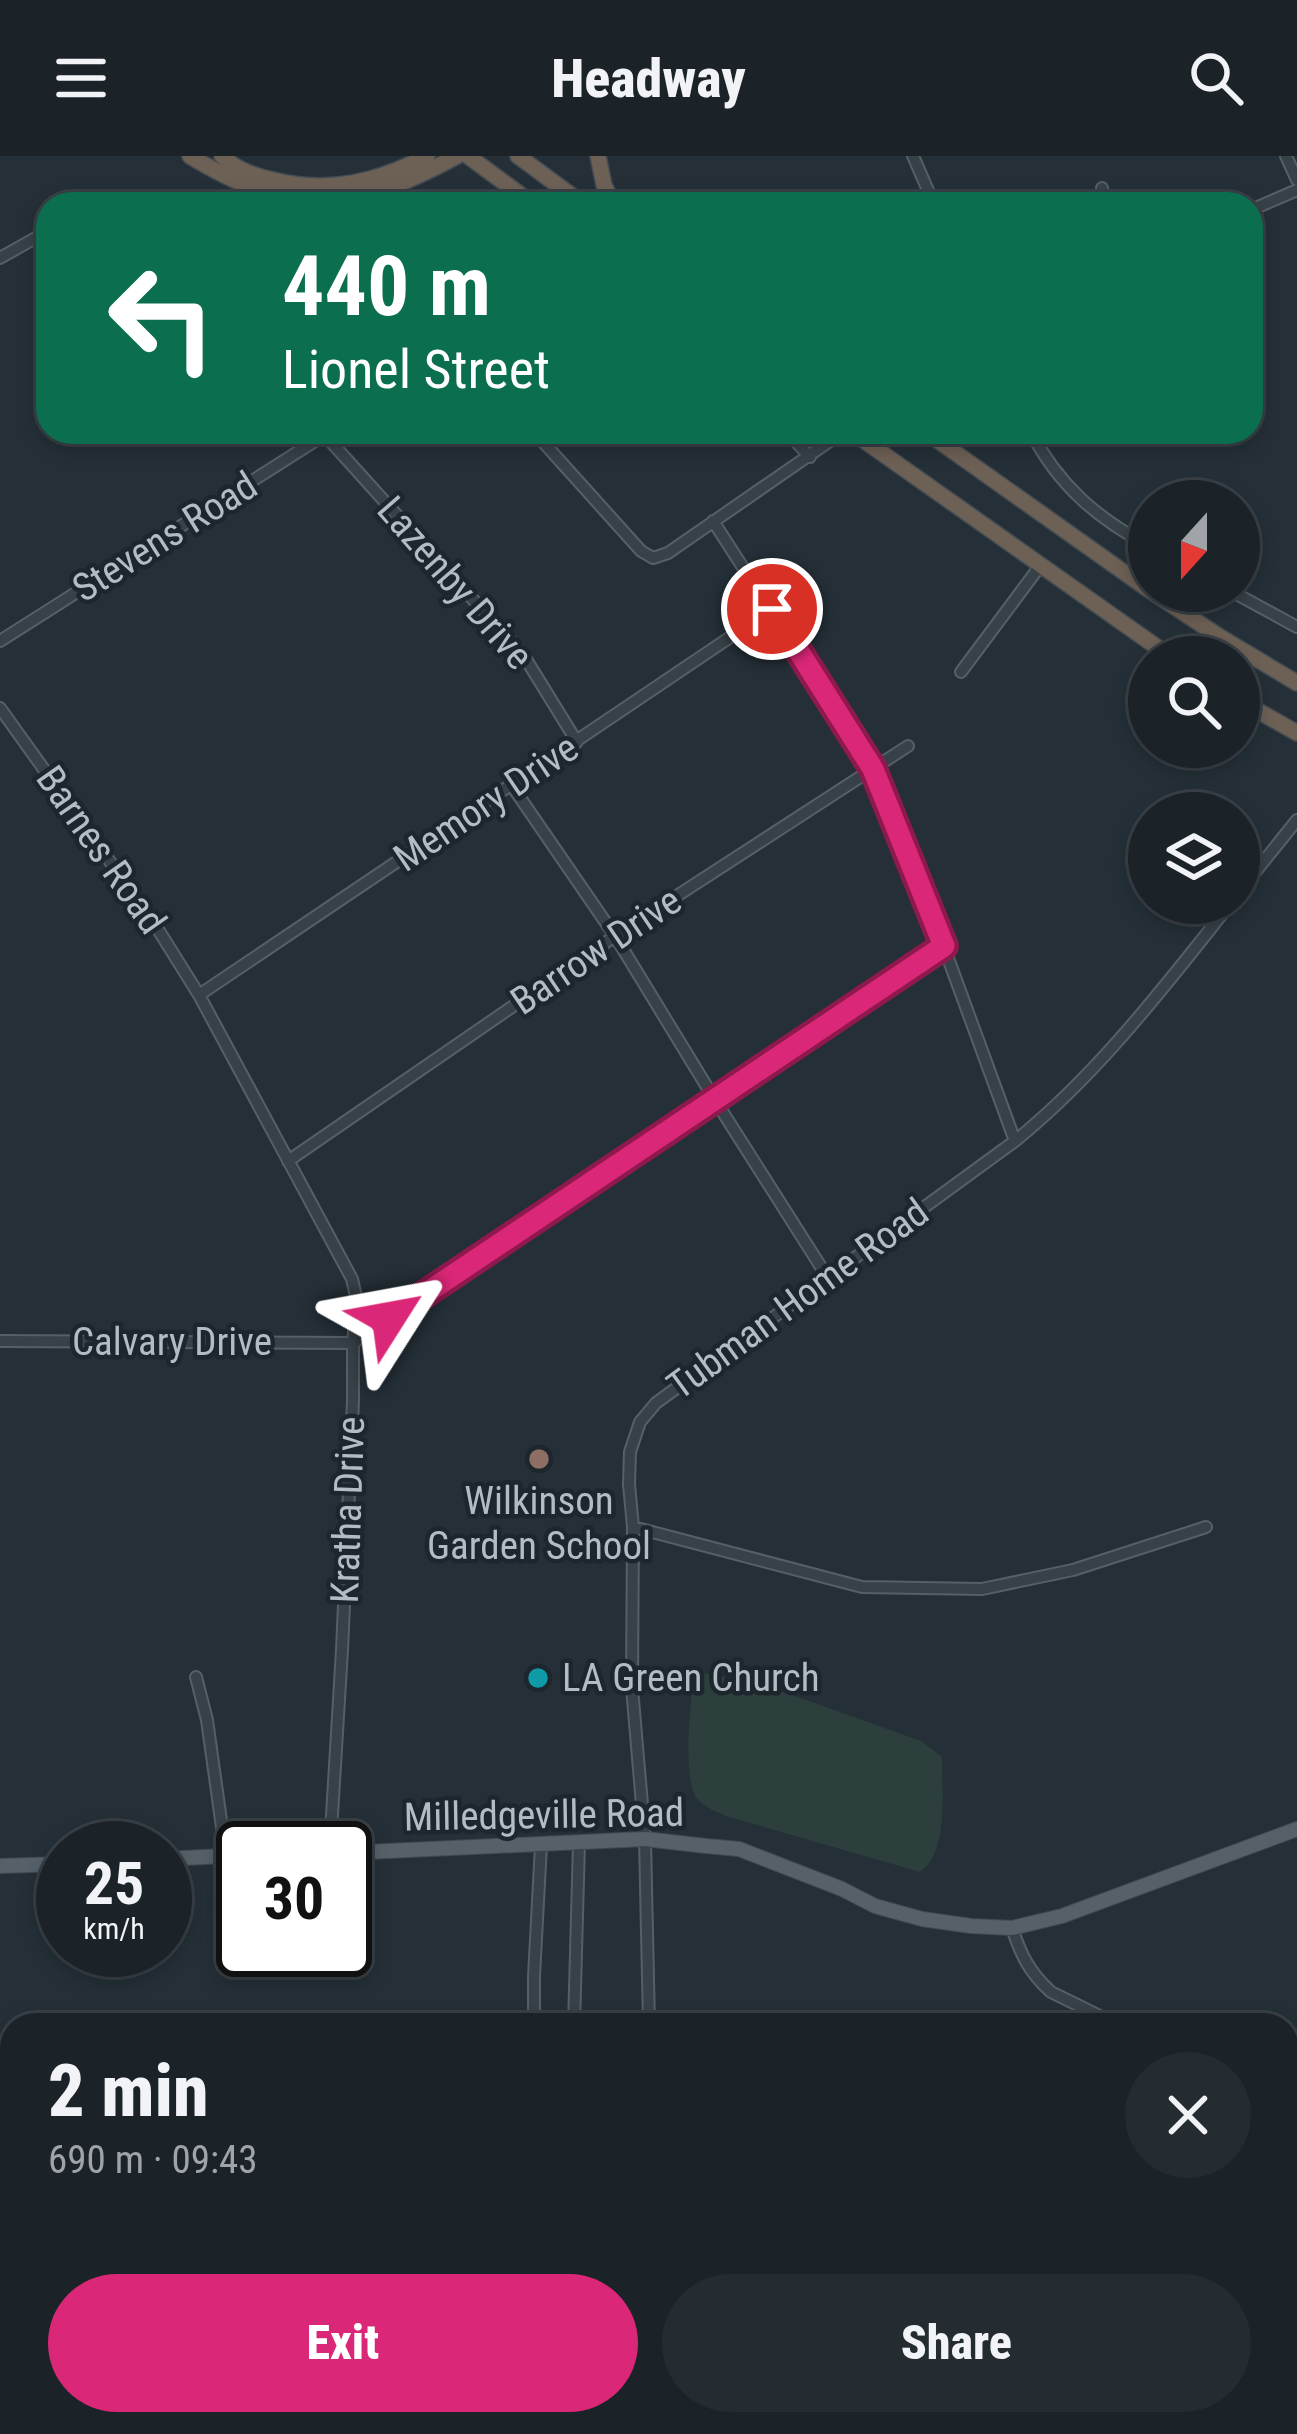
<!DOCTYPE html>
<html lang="en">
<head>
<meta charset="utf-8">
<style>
	:root { --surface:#1b2329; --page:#242b31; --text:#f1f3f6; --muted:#a0a4a8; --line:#394046; --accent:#db2777 }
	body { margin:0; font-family:"Roboto Condensed",sans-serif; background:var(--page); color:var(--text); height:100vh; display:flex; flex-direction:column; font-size:45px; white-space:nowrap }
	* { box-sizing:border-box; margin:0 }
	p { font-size:39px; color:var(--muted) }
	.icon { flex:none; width:66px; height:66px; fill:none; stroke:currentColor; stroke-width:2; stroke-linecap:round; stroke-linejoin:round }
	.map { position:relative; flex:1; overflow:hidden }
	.panel { position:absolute; left:0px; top:1857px; width:1299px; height:423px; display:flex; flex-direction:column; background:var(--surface); border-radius:36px 36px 0 0; box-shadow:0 6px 18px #0003,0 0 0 3px var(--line) }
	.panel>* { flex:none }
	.banner { position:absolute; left:36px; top:36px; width:1227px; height:252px; border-radius:36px; box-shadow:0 6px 18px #0003,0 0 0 3px var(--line); background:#0b6e4f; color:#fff; overflow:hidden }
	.needle { width:78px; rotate:201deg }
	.fabs { position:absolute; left:1128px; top:324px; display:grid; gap:24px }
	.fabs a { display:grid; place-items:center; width:132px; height:132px; border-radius:50%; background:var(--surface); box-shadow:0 6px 18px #0003,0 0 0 3px var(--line); font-size:60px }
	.speed { position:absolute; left:36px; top:1665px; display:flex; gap:24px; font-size:60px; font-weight:700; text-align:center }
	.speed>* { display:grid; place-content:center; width:156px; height:156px; border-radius:50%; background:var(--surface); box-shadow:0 6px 18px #0003,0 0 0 3px var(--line); line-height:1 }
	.speed small { font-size:30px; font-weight:400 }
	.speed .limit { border:6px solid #111; border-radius:18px; background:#fff; color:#111 }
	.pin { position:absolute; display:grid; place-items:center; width:102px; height:102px; color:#fff; margin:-51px; border:6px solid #fff; border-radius:50%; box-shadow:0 3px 12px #0007 }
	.me { position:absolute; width:132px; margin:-66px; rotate:56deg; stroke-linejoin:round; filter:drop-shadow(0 0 9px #0008) }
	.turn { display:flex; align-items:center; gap:42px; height:252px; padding:0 48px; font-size:54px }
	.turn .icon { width:156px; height:156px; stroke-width:2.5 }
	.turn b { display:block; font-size:84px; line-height:102px }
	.round { display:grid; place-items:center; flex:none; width:126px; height:126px; border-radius:63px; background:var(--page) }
	.head { display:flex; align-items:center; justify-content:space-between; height:204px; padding:0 48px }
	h1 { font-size:72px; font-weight:800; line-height:90px }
	.cta { display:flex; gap:24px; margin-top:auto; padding:24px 48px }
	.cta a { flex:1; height:138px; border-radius:72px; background:var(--accent); color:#fff; font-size:48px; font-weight:800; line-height:138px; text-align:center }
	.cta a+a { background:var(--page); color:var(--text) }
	header { display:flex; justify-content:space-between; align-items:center; height:156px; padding:0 48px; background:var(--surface); font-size:54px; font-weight:800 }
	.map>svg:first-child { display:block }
	.green { fill:#2c3f3c }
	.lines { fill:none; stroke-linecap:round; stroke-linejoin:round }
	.minor-casing { stroke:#565f66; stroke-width:14 }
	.major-casing { stroke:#414a51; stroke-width:16 }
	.highway-casing { stroke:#434c53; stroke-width:18 }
	.minor { stroke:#374148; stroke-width:10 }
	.major { stroke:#566068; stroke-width:14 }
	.highway { stroke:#6d6055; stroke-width:15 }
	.route-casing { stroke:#8e194d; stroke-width:30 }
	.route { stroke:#db2777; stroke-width:21 }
	.education-dot { fill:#8d6e63; stroke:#1d262d; stroke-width:4.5 }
	.culture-dot { fill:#0f9aa8; stroke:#1d262d; stroke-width:4.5 }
	.labels { text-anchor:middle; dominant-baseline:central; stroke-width:9; stroke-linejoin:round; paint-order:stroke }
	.street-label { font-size:39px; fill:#b3bcc4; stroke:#1d262d }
	.poi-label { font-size:39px; fill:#b3bcc4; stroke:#1d262d }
</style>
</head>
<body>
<header><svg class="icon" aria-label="menu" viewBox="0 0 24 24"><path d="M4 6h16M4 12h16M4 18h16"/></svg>Headway<svg class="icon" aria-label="search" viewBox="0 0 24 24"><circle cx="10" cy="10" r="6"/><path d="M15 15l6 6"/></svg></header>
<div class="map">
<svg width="1297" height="2278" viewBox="0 0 1297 2278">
	<rect width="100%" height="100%" fill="#242f37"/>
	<path class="green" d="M705,1517L784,1536L921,1585L942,1601C942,1633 949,1697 920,1716L729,1661C718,1656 703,1652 696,1641C683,1620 690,1552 693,1526Z"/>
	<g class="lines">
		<g class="minor-casing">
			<path id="minor" d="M913,0L934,48
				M1286,0L1297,24
				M1102,32L1106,48
				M1251,54L1297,34
				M0,102L46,76
				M322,276L524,500L577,586
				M534,276L641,395L653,402L668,397L843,276
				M787,276L810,301
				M1031,276C1058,329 1098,363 1149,390
				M713,365L873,613L944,791L1015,985
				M1231,435L1297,471
				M0,485L326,278
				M961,516L1040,410
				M0,552L154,767L199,839L352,1123L357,1145L353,1187V1245L342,1494L330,1692
				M512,630L615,780L715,944L828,1122
				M1239,736L1297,664
				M199,839L772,453
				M288,1005L615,780L908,590
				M0,1185L353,1187L944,791
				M633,1371L862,1431L982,1433L1073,1414L1206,1371
				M196,1521L207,1564L226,1700
				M1012,1772C1021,1799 1029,1816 1051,1836L1118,1869
				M534,1869V1820L541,1689
				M574,1869L579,1687
				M649,1869L645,1683L632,1532L633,1371L629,1328L630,1296L640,1266L656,1247L1015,985C1098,918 1164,831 1231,747
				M1287,1945L1297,1950
				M1287,2110L1297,2100
				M0,2134L12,2135
				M471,2268L493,2278
				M866,2268L871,2278
				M0,2277L1,2278
				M266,2278L271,2268
				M606,2278L611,2268"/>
		</g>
		<g class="major-casing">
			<path id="major" d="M345,1697L645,1683L706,1690L739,1693L842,1733L875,1750L922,1763L971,1770L1012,1772L1062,1760L1297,1673
				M165,1703L243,1699
				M0,1710L63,1708"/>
		</g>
		<g class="highway-casing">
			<path id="highway" d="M190,0C293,63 354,56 457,0
				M222,0C236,14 254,20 273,24C328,38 378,26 427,0
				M468,0L533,48
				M518,0L583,48
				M598,0L604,29L613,48
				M852,276L1171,501
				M926,276L1149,434
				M1151,435L1220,481L1297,527
				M1239,544L1297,577"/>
		</g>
		<use href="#minor" class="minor"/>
		<use href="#major" class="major"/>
		<use href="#highway" class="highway"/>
	</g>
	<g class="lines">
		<g class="route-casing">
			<path id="route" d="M389,1162L944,790L873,613L772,453"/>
		</g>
		<use href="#route" class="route"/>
	</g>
	<circle class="education-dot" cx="539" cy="1303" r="12"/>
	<circle class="culture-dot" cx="538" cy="1522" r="12"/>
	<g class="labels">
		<g class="street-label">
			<text transform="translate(165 381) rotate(-32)">Stevens Road</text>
			<text transform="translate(455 427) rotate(49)">Lazenby Drive</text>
			<text transform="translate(486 647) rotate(-34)">Memory Drive</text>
			<text transform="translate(101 694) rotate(55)">Barnes Road</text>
			<text transform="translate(596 795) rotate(-34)">Barrow Drive</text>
			<text transform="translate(798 1143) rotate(-36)">Tubman Home Road</text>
			<text x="172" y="1186">Calvary Drive</text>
			<text transform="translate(348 1354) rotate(-88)">Kratha Drive</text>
			<text transform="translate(544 1659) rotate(-1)">Milledgeville Road</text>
		</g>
		<g class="poi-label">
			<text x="539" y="1345">Wilkinson<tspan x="539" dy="45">Garden School</tspan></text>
			<text x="562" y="1522" text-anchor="start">LA Green Church</text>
		</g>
	</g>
</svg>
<div class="fabs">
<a><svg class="needle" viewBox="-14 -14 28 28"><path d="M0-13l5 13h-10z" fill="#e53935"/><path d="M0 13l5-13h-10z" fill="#a0a4a8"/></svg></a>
<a><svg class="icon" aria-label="search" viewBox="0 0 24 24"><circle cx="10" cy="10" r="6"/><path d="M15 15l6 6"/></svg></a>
<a><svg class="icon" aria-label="layers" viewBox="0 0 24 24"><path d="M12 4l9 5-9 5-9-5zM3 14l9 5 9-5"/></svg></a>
</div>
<div class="speed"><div>25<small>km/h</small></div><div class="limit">30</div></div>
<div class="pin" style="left:772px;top:453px;background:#d93025"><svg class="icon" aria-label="arrive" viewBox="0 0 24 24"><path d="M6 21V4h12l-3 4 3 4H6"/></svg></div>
<svg class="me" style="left:389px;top:1162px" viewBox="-20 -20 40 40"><path d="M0-17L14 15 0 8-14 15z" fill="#db2777" stroke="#fff" stroke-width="4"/></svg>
<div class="banner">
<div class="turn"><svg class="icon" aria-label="left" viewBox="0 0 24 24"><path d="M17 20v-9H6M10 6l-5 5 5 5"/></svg><div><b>440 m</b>Lionel Street</div></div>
</div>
<section class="panel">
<div class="head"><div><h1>2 min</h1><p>690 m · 09:43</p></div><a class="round"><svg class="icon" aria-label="close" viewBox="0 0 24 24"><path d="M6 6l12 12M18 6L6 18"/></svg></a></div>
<div class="cta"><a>Exit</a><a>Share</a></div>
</section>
</div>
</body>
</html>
